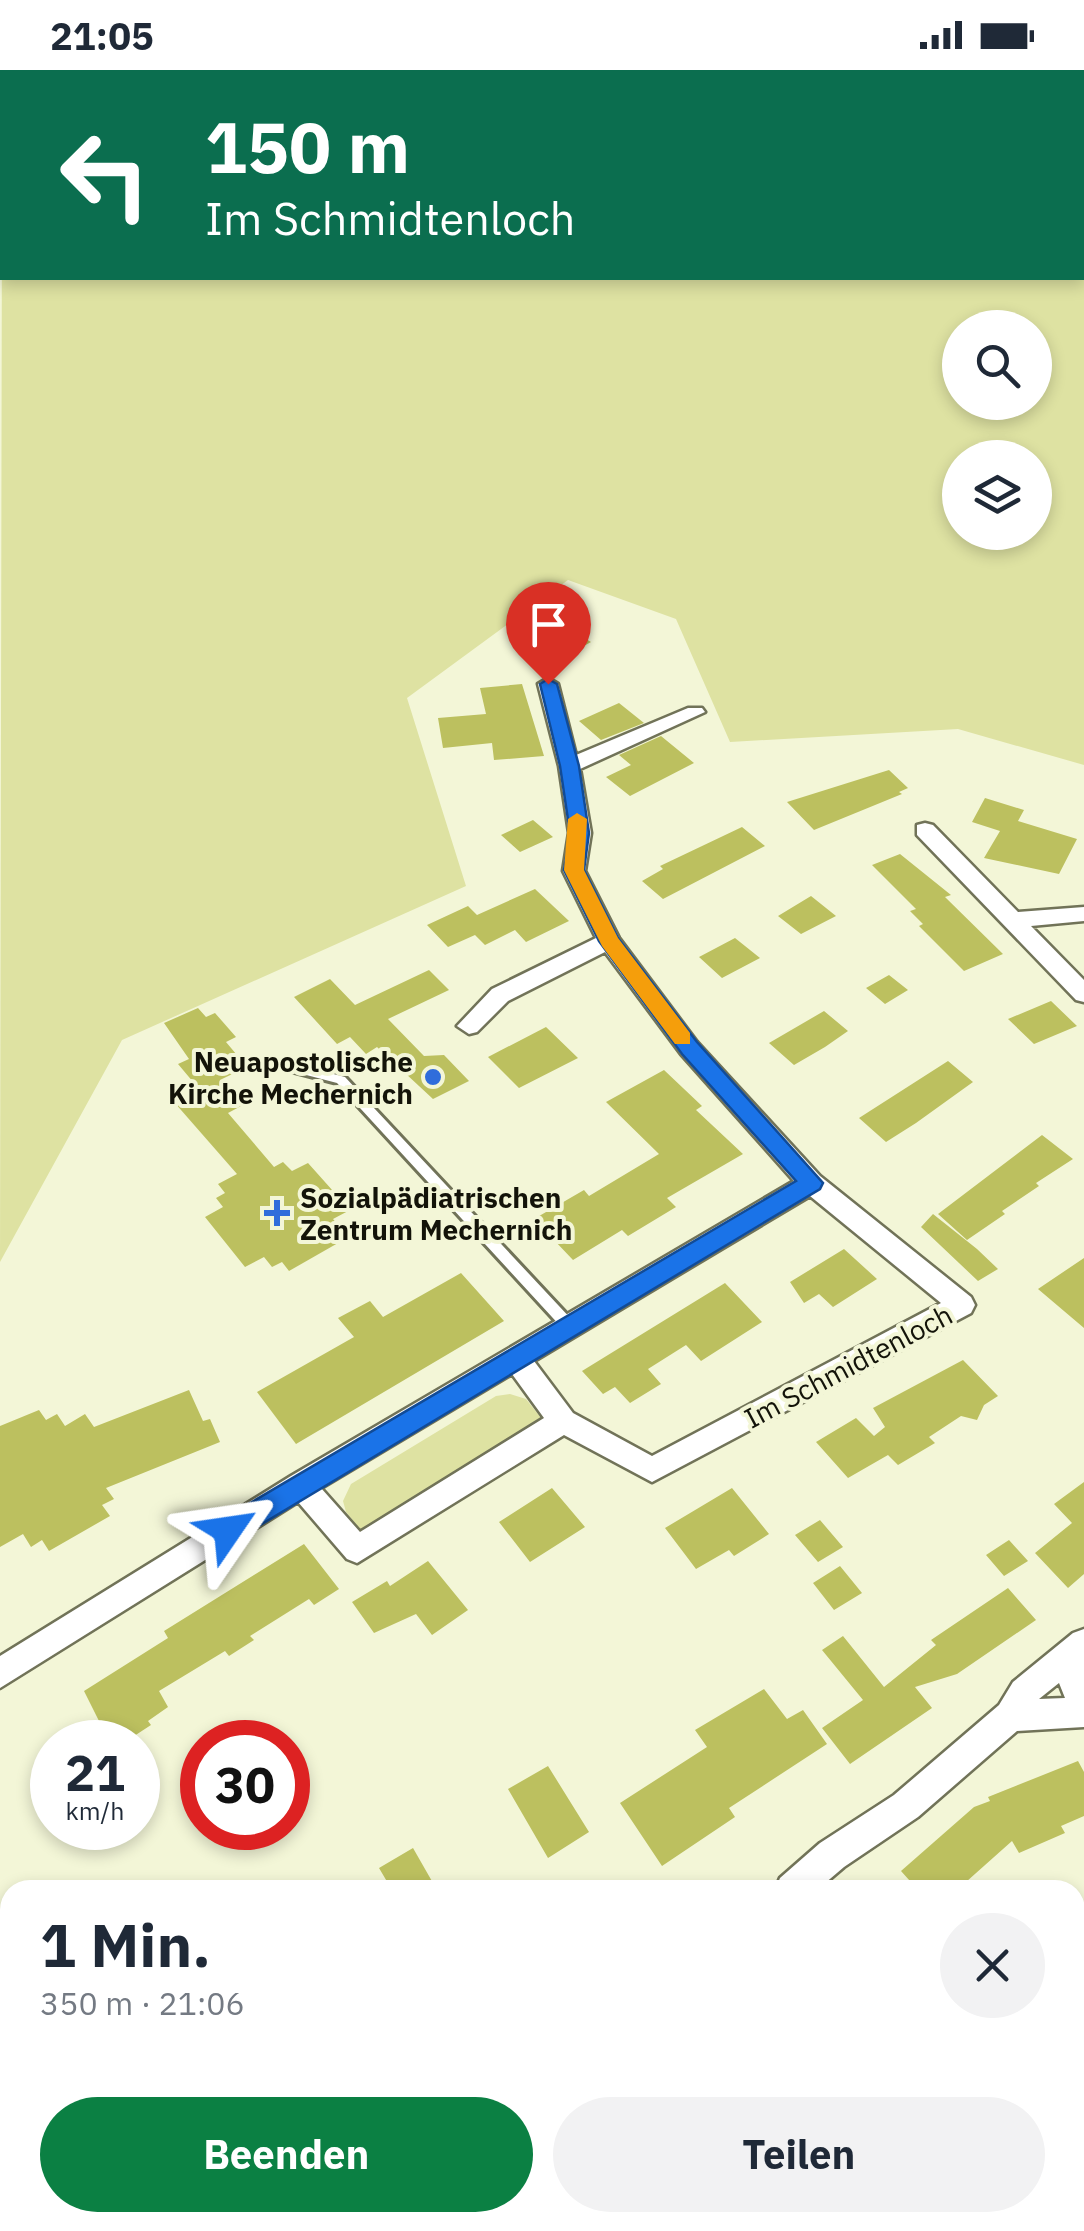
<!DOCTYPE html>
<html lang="de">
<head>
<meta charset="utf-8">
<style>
	:root { --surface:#fff; --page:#f2f2f3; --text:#1f2937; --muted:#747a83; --accent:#0b8043 }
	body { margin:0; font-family:"IBM Plex Sans",sans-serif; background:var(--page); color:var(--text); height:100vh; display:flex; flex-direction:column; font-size:38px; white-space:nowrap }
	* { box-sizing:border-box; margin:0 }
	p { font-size:32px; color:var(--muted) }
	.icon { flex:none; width:55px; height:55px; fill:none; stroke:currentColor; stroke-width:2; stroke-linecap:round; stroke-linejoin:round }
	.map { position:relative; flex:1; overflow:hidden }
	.details { position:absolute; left:0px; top:1810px; width:1085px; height:352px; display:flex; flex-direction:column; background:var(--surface); border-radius:30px 30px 0 0; box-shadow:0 5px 15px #0003 }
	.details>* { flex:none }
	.top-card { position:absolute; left:0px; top:0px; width:1085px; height:210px; box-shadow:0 5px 15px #0003; background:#0b6e4f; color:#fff; overflow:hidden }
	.controls { position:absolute; left:942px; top:240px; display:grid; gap:20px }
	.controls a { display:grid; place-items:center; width:110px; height:110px; border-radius:50%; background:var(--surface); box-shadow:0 5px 15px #0003; font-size:50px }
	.speed { position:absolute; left:30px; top:1650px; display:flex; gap:20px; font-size:50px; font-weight:700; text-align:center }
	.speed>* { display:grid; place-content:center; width:130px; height:130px; border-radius:50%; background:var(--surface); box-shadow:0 5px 15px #0003; line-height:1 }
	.speed small { font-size:25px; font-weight:400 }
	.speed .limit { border:15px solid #d22; background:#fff; color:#111 }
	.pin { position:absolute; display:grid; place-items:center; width:85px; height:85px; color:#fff; margin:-102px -42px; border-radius:50% 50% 50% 0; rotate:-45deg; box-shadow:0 0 10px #0007 }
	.pin .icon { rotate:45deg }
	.me { position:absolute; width:110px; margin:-55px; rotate:58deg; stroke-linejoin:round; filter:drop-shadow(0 0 8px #0008) }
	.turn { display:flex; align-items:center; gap:35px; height:210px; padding:0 40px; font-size:45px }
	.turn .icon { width:130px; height:130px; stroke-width:2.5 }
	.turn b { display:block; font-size:70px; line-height:85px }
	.round { display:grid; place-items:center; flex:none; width:105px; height:105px; border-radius:52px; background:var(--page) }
	.head { display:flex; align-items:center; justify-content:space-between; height:170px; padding:0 40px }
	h1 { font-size:60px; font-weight:700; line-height:75px }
	.primary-button { display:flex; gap:20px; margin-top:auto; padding:20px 40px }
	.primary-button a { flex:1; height:115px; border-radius:60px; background:var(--accent); color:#fff; font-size:40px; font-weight:700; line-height:115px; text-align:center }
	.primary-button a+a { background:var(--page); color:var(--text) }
	.status { display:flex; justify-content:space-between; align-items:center; height:70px; padding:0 50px; background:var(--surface); direction:ltr }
	.status svg { height:28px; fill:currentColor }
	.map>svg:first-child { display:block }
	.green { fill:#dee2a2; fill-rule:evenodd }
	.building { fill:#bcc05f }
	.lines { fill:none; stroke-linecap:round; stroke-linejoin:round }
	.service-casing { stroke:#717358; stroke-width:6 }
	.minor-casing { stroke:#717358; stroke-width:5 }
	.tertiary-casing { stroke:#717358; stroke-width:6 }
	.service { fill:#fff; fill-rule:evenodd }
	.minor { fill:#fff; fill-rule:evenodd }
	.tertiary { fill:#fff; fill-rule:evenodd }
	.route { fill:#1a73e8; stroke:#114b97; stroke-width:2.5 }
	.slow { fill:#f59e0b }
	.poi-dot { fill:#306ddb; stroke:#f3f6d7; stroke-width:4 }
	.labels { text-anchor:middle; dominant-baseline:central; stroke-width:8; stroke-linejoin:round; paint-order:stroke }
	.poi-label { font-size:28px; font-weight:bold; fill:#131309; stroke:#f3f6d7; text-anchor:end }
	.street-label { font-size:28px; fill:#131309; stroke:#f3f6d7 }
</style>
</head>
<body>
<div class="status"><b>21:05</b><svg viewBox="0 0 49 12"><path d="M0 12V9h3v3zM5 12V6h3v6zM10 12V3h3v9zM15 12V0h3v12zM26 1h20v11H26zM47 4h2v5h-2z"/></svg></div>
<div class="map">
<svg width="1084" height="2161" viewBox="0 0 1084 2161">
	<rect width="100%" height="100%" fill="#f3f6d7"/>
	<path class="green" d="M668,0H1084V184L1082,2Z
		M2,111V208L1084,205V695L958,659L730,672L676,549L568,510L407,628L466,816L122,970L0,1192ZM960,258H1035V332H960ZM960,388H1035V462H960Z
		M510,1324L526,1329L542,1349L362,1462L346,1442L343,1431L351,1414L496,1326Z"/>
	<path class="building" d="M568,558L591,572L566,586L542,571Z
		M522,614L544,686L494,690L492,673L443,678L438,648L486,644L480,618Z
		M619,633L644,653L601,670L579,651Z
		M661,666L694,693L630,726L606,707L631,695L619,685Z
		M889,700L908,718L899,722L902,724L814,760L787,732Z
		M985,728L1024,740L1018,751L1077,769L1059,804L984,788L1000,761L972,752Z
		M533,750L553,767L520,782L501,765Z
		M742,757L765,776L663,829L642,811L663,799L660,796Z
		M900,784L951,825L945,827L1003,884L964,901L919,856L923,854L910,841L916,839L872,795Z
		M535,819L569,851L526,872L515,860L485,875L475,865L448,877L427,855L468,836L477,845Z
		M811,826L836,846L801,864L778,846Z
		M735,868L760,888L722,908L699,887Z
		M429,900L449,920L388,949L424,986L444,985L469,1011L433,1029L377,977L366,984L350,967L337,974L294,927L330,909L355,935Z
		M889,905L908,920L885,934L866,918Z
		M1051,931L1077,956L1034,974L1008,949Z
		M198,938L206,947L215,943L236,967L226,972L247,997L222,1009L243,1035L228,1043L274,1097L283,1092L292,1101L308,1093L350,1140L333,1149L341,1159L331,1164L338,1173L289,1201L282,1192L272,1197L264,1187L245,1197L205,1147L223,1137L216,1128L225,1123L218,1114L237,1104L174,1032L199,1019L178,994L189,989L164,953Z
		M824,941L848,961L825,977L794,995L769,973Z
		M546,957L578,988L519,1018L488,987Z
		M948,991L973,1012L916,1053L886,1072L859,1048Z
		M664,1000L702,1036L696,1040L743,1084L667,1128L676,1137L628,1166L622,1160L573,1190L534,1149L584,1120L589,1126L659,1084L606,1032Z
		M1042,1065L1073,1089L1036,1113L1039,1116L1002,1141L1005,1144L967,1170L938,1144Z
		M933,1144L977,1179L998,1199L978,1211L921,1157Z
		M844,1179L877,1209L833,1237L819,1224L804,1233L790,1212Z
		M1084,1188V1258L1038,1219Z
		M461,1203L504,1251L296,1374L257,1322L354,1267L338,1248L370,1231L383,1247Z
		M725,1213L762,1252L701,1291L686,1275L648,1299L661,1314L630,1333L615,1317L603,1324L582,1301Z
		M963,1290L998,1326L984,1335L977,1350L961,1346L929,1367L935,1373L898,1395L888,1385L848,1408L816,1372L856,1348L874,1366L885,1357L873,1338Z
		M189,1320L203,1351L210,1349L220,1372L106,1418L114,1429L102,1435L110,1446L49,1481L42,1470L31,1477L23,1464L0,1477V1356L39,1340L46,1350L57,1344L65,1356L85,1344L94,1357Z
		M1084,1412V1504L1068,1518L1035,1483L1072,1453L1054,1434Z
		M552,1418L585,1457L530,1492L499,1452Z
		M732,1418L769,1464L734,1486L729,1480L696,1499L665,1458Z
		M820,1450L843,1477L818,1492L795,1465Z
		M1009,1470L1028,1491L1004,1506L986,1485Z
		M304,1474L339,1519L314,1535L309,1529L250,1566L254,1570L229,1586L225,1581L159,1621L168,1637L148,1651L151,1655L125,1672H116L101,1655L84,1621L168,1568L164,1561Z
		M428,1491L468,1540L432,1565L416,1544L374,1563L352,1532L387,1511L390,1516Z
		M840,1496L862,1523L834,1540L813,1513Z
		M1008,1518L1036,1550L957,1604L915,1617L932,1638L850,1694L822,1658L863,1630L822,1580L843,1566L884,1617L936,1575L931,1570Z
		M764,1619L787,1649L803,1640L827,1674L729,1738L735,1747L662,1796L620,1733L707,1677L695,1660Z
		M1078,1691L1084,1702V1746L1061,1756L1065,1763L1019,1783L1012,1771L957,1820H918L901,1801L974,1737L990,1731L988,1727Z
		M548,1696L589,1762L548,1788L508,1719Z
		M413,1778L437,1820H392L379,1798Z"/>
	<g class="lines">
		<g class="service-casing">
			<path id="service" d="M295,994L345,1007L573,1251L575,1255L573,1259L568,1261L563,1259L337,1013L291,1001L289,998L291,995Z
				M122,2152H141L143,2161H125Z"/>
		</g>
		<g class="minor-casing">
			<path id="minor" d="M548,608L558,614L576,685L688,638H702L705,642L580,699L591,763L585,801L619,868L697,972L820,1106L971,1227L975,1235L971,1243L652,1412L564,1365L357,1493L347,1489L298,1432L0,1618V1586L291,1406L794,1111L681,984L605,882L508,931L477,962L469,964L457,956L492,919L596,868L563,801L569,763L559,696L538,614ZM810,1126L941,1233L652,1386L573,1343L534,1291ZM512,1304L544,1348L360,1462L321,1418Z
				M925,753L933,755L1018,842L1084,837V851L1031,856L1084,910V932L1076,930L917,765V755Z
				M1084,1559V1657L1017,1661L918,1747L844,1797L817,1820H775L780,1808L820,1773L894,1725L999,1635L1013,1612L1073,1563ZM1059,1613L1065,1628L1039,1629Z
				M388,2152H430L426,2161H384Z
				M710,2152H749L753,2161H714Z"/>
		</g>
		<g class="tertiary-casing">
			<path id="tertiary" d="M635,0H656L657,2H637Z
				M1082,191L1084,192V204L1082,203Z"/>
		</g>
		<use href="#service" class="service"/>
		<use href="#minor" class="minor"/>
		<use href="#tertiary" class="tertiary"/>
	</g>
	<path class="route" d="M548,609L557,614L579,696L589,763L584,800L618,868L697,972L823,1113L820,1119L237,1469H218L214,1460L218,1452L796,1111L682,984L599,871L564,800L570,763L560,696L540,614Z"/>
	<path class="slow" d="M577,743L587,749L584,800L618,868L690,963V974H675L602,876L564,800L568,749Z"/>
	<g class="poi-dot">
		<circle cx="433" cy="1007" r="10"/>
		<path d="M272 1128h10v10h10v10h-10v10h-10v-10h-10v-10h10z"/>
	</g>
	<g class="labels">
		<g class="poi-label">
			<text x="413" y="991">Neuapostolische<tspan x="413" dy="32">Kirche Mechernich</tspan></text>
			<text x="300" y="1127" text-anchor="start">Sozialpädiatrischen<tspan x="300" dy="32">Zentrum Mechernich</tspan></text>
		</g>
		<g class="street-label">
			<text transform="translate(848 1296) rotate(-28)">Im Schmidtenloch</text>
		</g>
	</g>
</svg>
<div class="controls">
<a><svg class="icon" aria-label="search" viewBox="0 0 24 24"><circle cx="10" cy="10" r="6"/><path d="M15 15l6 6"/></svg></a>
<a><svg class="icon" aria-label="layers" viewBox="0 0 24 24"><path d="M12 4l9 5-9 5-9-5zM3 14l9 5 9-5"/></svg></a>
</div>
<div class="speed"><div>21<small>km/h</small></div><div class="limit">30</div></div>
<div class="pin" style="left:548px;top:614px;background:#d93025"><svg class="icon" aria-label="arrive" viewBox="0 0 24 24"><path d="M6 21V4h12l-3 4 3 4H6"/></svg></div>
<svg class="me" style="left:228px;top:1460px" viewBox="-20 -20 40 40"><path d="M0-17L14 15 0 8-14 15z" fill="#1a73e8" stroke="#fff" stroke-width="4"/></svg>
<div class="top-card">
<div class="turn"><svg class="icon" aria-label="left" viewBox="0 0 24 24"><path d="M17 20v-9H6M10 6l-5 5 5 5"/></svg><div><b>150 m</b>Im Schmidtenloch</div></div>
</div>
<section class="details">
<div class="head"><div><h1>1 Min.</h1><p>350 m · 21:06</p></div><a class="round"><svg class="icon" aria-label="close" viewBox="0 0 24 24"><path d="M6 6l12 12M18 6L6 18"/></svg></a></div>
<div class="primary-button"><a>Beenden</a><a>Teilen</a></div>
</section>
</div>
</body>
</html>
